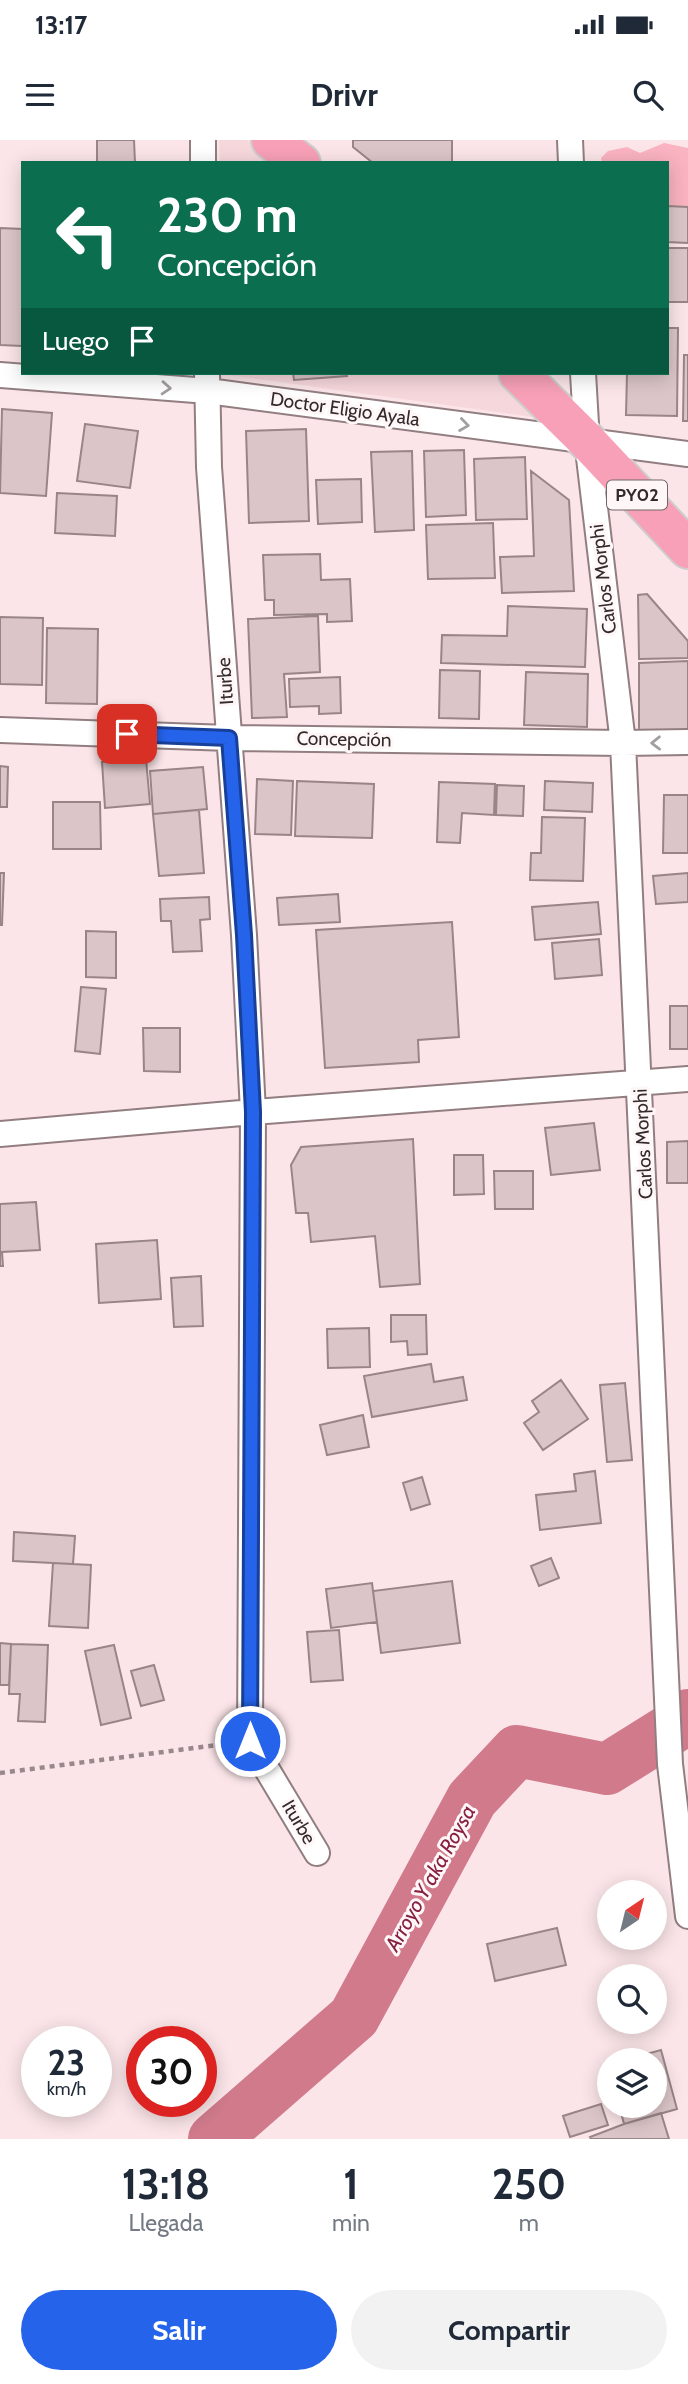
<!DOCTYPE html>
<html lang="es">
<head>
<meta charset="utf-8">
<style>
	:root { --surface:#fff; --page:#f2f2f3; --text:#1f2937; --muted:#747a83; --accent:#2563eb }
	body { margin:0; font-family:Cabin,sans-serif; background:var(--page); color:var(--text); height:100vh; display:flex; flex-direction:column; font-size:26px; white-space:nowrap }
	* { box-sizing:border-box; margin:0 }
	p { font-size:23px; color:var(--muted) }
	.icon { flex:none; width:38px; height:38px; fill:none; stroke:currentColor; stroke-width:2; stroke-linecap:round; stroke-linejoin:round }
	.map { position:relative; height:1999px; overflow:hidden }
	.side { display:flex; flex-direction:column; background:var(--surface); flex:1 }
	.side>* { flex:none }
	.top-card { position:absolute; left:21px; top:21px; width:648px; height:214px; border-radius:0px; box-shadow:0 4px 18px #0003; background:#0b6e4f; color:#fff; overflow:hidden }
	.needle { width:46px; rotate:35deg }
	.tools { position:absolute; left:597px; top:1740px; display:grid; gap:14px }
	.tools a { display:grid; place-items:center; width:70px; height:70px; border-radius:50%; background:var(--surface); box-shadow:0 4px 18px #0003; font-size:35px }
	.speed { position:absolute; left:21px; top:1886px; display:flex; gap:14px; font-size:35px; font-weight:700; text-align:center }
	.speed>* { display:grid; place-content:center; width:91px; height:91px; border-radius:50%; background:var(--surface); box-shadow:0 4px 18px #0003; line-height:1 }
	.speed small { font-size:18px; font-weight:400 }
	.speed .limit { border:10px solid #d22; background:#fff; color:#111 }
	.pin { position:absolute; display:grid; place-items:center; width:60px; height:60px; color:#fff; margin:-30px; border-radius:14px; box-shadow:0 4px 10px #0006 }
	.me { position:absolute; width:77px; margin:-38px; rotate:0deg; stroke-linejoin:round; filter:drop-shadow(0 0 5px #0008) }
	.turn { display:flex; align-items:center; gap:24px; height:147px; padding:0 21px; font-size:32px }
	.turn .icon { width:91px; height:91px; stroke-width:2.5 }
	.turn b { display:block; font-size:49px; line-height:60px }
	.then { display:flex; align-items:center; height:66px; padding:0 21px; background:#0003; gap:14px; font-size:26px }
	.eta { display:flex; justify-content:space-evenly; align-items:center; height:119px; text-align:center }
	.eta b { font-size:42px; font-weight:700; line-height:49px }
	.action { display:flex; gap:14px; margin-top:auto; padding:14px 21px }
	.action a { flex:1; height:80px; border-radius:42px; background:var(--accent); color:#fff; font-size:28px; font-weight:700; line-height:80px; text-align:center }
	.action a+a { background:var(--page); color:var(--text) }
	.status { display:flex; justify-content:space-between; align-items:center; height:49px; padding:0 35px; background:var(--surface); direction:ltr }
	.status svg { height:19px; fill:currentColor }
	header { display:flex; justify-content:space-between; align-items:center; height:91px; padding:0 21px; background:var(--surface); font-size:32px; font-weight:700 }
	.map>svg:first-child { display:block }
	.built { fill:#f6d7dc }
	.green { fill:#fab3c0 }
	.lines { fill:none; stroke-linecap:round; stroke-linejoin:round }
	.river { stroke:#d07a8c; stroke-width:52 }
	.building { fill:#dbc5c8; stroke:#998588; stroke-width:2 }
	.minor-casing { stroke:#927e81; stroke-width:28 }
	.primary-casing { stroke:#cecccc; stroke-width:42 }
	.path { stroke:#98888b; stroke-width:4.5; stroke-dasharray:5 5; stroke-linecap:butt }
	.minor { stroke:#fff; stroke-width:24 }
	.primary { stroke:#f7a0b7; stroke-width:38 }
	.oneway { stroke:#a39fa0 }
	.route-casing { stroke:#184099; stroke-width:18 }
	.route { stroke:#2563eb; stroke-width:12 }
	.labels { text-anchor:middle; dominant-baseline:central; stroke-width:6; stroke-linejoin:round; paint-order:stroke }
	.shield { fill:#fff6f7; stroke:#706769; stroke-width:2 }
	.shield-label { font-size:18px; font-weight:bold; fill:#332a2c }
	.street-label { font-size:19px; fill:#332a2c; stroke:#fff6f7 }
	.water-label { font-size:21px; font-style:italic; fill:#872141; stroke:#fff6f7 }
</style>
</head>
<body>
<div class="status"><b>13:17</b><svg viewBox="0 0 49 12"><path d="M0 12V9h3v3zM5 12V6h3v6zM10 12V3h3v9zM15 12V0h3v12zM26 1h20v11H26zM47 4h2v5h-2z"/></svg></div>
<header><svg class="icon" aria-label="menu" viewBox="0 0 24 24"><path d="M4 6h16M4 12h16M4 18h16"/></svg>Drivr<svg class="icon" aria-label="search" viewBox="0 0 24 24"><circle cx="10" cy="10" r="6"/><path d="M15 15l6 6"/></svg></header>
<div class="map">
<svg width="688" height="1999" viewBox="0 0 688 1999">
	<rect width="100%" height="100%" fill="#fbe5e8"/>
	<path class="built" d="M219,0H248L273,23H220Z
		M229,233H493L540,278L229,235Z"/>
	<path class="green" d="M664,3L688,8V67L667,68V23H602L601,18L608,11L627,7L640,13Z"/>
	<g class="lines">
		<path class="river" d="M214,1999L354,1877L472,1659L517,1611L607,1629L679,1584L688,1575"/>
	</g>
	<path class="building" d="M97,0H134L135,23H97Z
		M353,0H452V23H373L353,7Z
		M667,66L688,67V103L667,102Z
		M0,88L23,89L22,206L0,205Z
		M667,108H688V162H667Z
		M667,188H678L677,276L626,275L627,233H667Z
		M684,215H688V281H683Z
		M293,233H346L347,236L294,240Z
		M2,269L52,273L46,356L0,353Z
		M85,284L138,291L130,348L77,341Z
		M306,289L309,381L249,383L246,291Z
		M464,310L466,375L426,377L424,311Z
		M412,311L414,390L375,392L371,312Z
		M525,317L527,379L476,380L474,319Z
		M531,331L569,360L574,451L502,453L500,417L534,416Z
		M361,339L362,382L318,384L316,340Z
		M57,353L117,356L115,396L55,393Z
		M493,383L495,438L428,439L426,385Z
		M320,414L321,440L350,439L352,481L327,482V474L274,475V460H265L263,415Z
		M647,454L688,501V518L639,519L638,455Z
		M508,466L587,469L585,527L441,523L442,495L507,496Z
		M318,476L320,532L284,534L287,577L252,578L248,479Z
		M0,477L43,478L42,545L0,544Z
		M47,488L98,489L97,564L46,563Z
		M688,521V595H639V523Z
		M440,530L480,531L479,579L439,578Z
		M526,532L588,534L587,587L524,585Z
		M340,537L341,573L319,574V566L290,567L289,539Z
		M146,619L150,664L105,668L102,622Z
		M0,626L8,627L7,667H0Z
		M203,627L207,669L153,674L150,631Z
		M257,639L293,641L291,695L255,694Z
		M297,641L374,644L372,698L295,696Z
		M545,641L593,643L592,672L544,670Z
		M439,642L495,644L494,675L462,673L460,703L437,702Z
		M497,645L524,646L523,676L496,675Z
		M664,655H688V713H663Z
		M53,662H100L101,709H53Z
		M199,670L204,733L159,736L153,674Z
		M542,677L585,678L583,741L530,740L531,713H541Z
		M0,733H4L2,785H0Z
		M688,733V762L656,764L653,736Z
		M338,754L340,782L279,785L277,758Z
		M209,757L210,779L200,780L202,811L173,812L171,781H161L160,759Z
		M598,762L601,794L535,800L532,767Z
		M452,782L459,897L418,900L419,922L325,928L316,790Z
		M86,791L116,792V838L86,837Z
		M599,799L602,835L555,839L552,803Z
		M81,847L106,849L100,914L75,911Z
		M670,866H688V909H670Z
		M143,888H180V932L144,931Z
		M594,983L600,1030L551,1035L545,988Z
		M413,999L420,1144L380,1147L375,1096L311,1102L308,1073H296L291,1025L301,1007Z
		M688,1001V1043H667V1002Z
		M454,1015H483L484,1054L454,1055Z
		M494,1031H533V1069H495Z
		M36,1062L40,1110L2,1112L3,1126H0V1064Z
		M157,1100L161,1159L99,1163L96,1104Z
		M201,1136L203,1186L174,1187L171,1138Z
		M391,1175H426L427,1214L408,1215L407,1201L391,1202Z
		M369,1188L370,1227L328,1228L327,1189Z
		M431,1224L434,1242L463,1237L467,1260L372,1277L364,1236Z
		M561,1240L588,1279L543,1310L524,1283L539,1272L532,1261Z
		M625,1243L632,1320L607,1322L600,1245Z
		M363,1275L369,1307L327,1315L320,1285Z
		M595,1331L601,1383L540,1390L536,1355L576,1351L574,1334Z
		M422,1337L430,1364L411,1370L403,1343Z
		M14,1392L75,1396L73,1424L13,1421Z
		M551,1418L559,1438L539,1446L531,1426Z
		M53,1423L91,1425L88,1488L49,1486Z
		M452,1441L460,1503L381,1513L373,1451Z
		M372,1443L377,1482L331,1488L326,1449Z
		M339,1490L343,1540L311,1542L307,1492Z
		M0,1503L11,1504L9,1545H0Z
		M11,1504L48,1505L45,1582L18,1581L20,1554H9Z
		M114,1505L131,1578L101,1585L85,1511Z
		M154,1525L164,1560L141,1566L131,1531Z
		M557,1788L566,1825L495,1841L487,1804Z
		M661,1910L677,1969L624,1984L619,1965H654V1920H625Z
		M601,1964L608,1985L570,1997L563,1976Z
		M661,1973L669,1999H591L590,1997L624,1984Z"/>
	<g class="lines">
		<g class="minor-casing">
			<path id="minor" d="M203,0V23
				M570,0L571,23
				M207,233L209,327L244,795L253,972L250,1601L317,1713
				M583,233L587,301L623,603L670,1624L688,1776
				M0,235L208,251L688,314
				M0,590L229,598L623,603L688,602
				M0,994L253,972L688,939"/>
		</g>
		<g class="primary-casing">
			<path id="primary" d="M271,0L301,23
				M518,233L587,301L688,409"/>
		</g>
		<path class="path" d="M0,1633L225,1604"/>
		<use href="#minor" class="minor"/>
		<use href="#primary" class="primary"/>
	</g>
	<defs><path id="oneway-chevron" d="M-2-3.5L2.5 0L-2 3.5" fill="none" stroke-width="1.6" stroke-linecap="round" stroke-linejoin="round" transform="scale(1.75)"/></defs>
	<g class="oneway">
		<use href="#oneway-chevron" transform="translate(166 248) rotate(4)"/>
		<use href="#oneway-chevron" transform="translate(464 285) rotate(8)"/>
		<use href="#oneway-chevron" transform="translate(656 603) rotate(179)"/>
	</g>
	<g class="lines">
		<g class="route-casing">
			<path id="route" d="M127,594L229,598L244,795L253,972L250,1601"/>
		</g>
		<use href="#route" class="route"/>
	</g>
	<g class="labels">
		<rect class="shield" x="607" y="340.5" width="60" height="29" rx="5"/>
		<g class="shield-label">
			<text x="637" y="355">PY02</text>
		</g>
		<g class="street-label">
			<text transform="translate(345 269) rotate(8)">Doctor Eligio Ayala</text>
			<text transform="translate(603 439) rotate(-97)">Carlos Morphi</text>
			<text transform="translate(225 541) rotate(-94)">Iturbe</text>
			<text transform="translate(344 599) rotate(1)">Concepción</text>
			<text transform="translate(643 1004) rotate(-93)">Carlos Morphi</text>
			<text transform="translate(299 1682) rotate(59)">Iturbe</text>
		</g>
		<g class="water-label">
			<text transform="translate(430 1738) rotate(-61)">Arroyo Y aka Roysa</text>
		</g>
	</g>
</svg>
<div class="tools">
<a><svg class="needle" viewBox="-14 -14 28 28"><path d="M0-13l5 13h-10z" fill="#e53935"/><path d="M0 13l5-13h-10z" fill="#747a83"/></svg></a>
<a><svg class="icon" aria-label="search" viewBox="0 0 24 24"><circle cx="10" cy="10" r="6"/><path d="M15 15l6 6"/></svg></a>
<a><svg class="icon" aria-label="layers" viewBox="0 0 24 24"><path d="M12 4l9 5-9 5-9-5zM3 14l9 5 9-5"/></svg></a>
</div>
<div class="speed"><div>23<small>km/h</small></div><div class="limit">30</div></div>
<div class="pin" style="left:127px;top:594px;background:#d93025"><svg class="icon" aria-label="arrive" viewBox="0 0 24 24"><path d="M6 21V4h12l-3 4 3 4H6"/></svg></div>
<svg class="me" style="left:250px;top:1601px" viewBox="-20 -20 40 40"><circle r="17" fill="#2563eb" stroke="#fff" stroke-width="3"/><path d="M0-11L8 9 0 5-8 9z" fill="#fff"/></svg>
<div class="top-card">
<div class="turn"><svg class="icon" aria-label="left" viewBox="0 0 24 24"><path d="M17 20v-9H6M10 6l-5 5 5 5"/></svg><div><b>230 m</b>Concepción</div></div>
<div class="then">Luego<svg class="icon" aria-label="arrive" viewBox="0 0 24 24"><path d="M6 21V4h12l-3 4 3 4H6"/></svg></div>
</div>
</div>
<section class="side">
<div class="eta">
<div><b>13:18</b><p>Llegada</p></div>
<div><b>1</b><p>min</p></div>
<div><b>250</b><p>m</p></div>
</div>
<div class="action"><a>Salir</a><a>Compartir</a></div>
</section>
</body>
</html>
